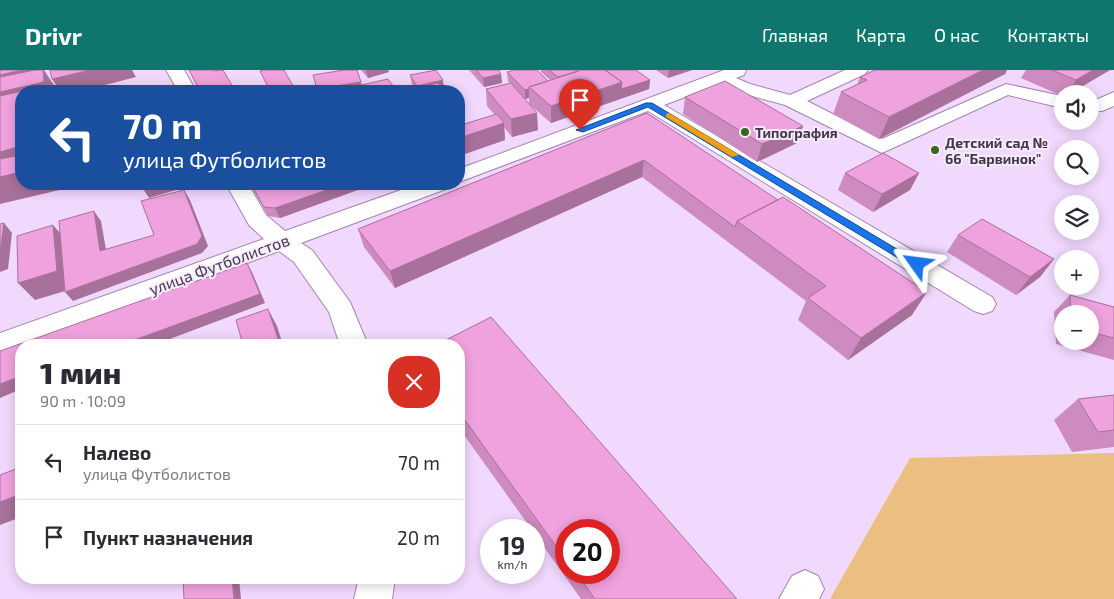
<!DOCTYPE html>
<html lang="ru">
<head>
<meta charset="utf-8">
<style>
	:root { --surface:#fff; --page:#f2f2f3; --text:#2b2b33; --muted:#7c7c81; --line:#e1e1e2; --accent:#0f766e }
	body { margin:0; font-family:"Exo 2",sans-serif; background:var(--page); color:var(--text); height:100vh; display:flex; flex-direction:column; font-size:19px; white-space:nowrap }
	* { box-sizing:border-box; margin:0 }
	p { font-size:16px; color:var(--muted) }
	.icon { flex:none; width:28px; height:28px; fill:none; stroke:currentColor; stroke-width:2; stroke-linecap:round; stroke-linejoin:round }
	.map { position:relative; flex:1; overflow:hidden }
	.details { position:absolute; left:15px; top:269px; width:450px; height:245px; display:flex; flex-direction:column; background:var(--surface); border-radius:20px; box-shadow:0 2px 12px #0003 }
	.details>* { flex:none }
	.guide { position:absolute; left:15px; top:15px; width:450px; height:105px; border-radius:20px; box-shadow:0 2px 12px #0003; background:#1a4fa0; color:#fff; overflow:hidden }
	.tools { position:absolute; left:1054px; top:15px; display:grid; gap:10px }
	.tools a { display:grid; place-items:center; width:45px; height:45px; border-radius:50%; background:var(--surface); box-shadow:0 2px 12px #0003; font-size:25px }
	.speed { position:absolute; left:480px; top:449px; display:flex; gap:10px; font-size:25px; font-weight:700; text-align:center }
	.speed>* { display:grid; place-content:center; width:65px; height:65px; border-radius:50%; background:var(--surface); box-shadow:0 2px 12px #0003; line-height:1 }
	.speed small { font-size:12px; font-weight:400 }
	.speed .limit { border:8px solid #d22; background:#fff; color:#111 }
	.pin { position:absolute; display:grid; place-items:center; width:42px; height:42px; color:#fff; margin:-51px -21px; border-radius:50% 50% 50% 0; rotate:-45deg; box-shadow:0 0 5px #0007 }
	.pin .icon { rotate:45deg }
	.me { position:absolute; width:55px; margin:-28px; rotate:301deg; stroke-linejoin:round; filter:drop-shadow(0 0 4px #0008) }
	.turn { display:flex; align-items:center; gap:18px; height:105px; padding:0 25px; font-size:22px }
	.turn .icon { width:65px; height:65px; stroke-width:2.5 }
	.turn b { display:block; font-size:35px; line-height:42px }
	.round { display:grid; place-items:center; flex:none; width:52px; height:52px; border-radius:20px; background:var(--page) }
	.summary { display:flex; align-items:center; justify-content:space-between; height:85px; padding:0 25px }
	h1 { font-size:30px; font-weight:800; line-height:38px }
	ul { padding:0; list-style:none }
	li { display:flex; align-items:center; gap:15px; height:75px; padding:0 25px; border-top:1px solid var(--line) }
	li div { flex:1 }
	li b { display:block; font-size:19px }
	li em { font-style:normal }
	header { display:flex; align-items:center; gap:30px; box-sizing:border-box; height:70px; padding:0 25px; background:var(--accent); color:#fff }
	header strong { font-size:24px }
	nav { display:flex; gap:28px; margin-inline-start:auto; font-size:18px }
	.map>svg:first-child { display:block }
	.green { fill:#ebbf82 }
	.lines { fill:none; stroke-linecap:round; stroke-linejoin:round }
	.minor-casing { stroke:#a284af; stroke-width:2 }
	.minor { fill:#fff; fill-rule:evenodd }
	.wall { fill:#ce8bbf; fill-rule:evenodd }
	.shaded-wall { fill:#a8719b }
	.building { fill:#f0a2de; stroke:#a8719b }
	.route { fill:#1a73e8; stroke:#114b97 }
	.slow { fill:#f59e0b }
	.poi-dot { fill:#3b6521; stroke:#f7ebfd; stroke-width:2 }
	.labels { text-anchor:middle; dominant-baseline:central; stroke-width:4; stroke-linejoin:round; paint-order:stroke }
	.far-poi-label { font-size:14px; font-weight:bold; fill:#433749; stroke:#f7ebfd; text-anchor:start }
	.street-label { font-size:16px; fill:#433749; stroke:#f7ebfd }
</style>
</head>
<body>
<header>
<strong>Drivr</strong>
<nav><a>Главная</a><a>Карта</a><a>О нас</a><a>Контакты</a></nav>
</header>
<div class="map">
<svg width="1114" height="529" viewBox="0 0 1114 529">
	<rect width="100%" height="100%" fill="#f1d8fd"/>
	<path class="green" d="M1114,383V529H830L910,388Z"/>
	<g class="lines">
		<g class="minor-casing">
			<path id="minor" d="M166,0H184L196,21H178Z
				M724,0H746L744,5L736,8L750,14L790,25L845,0H868L865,4L807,31L882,69L1006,14L1062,26V38L1008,25L882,83L785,35L738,22L720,14L664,35L992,227L996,234L992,241L983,244L974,241L648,41L459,112V99Z
				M1114,22V36L1102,41H1090V29H1098Z
				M226,114H248L266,145L285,161L418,114H449L446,119L301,173L312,180L350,232L368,275H340L329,242L294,192L279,181L28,275H21V277L0,285V263L264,169L249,155Z
				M805,500L818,506L824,519L819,529H779L792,506Z
				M359,508H395L392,529H354Z"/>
		</g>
		<use href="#minor" class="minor"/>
	</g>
	<path class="wall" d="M361,0H388L389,2L368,8Z
		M469,0H502L498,1L501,4L502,13L484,17Z
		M541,0H577L578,1L650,10L649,19L551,53L529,34V28L525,29L538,60L512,67L504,57L505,70L459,86V52L461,55L495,45L487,36L486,19L510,13L508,11L507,2L548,11L550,10L541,2Z
		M656,0H692L668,8Z
		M875,0H1007L1005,4L879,69L833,44L841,22L857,15L860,7Z
		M1026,0H1110L1069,24H1062V26L1021,8Z
		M410,5L444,16L449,21H412V19L414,18L412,15Z
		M685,27L803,56L797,73L757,92L683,44Z
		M647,43L912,245L848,290L798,250L806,231L642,107L395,218L364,177L358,159Z
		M845,103H919L910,120L873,142L838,120Z
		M250,114H365L366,117L280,148L268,146Z
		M958,165L1054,189L1040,207L1016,225L947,182Z
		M1070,225L1114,237V290L1056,274L1054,242ZM1062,244H1090V271H1062Z
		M459,275L737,529H581L534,463V460H532L459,358ZM566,460L609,502H566Z
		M1114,325V377L1072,382L1054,350L1078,329Z"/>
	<path class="shaded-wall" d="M22,0H35L0,16V5Z
		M43,0H44L57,20L58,21H21L0,48V22Z
		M90,0H132L136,7L82,21H60L52,9Z
		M366,0H388L389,2L368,8Z
		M669,0H692L668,8Z
		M983,0H1007L1005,4L879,69L889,47Z
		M1093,0H1110L1069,24H1067L1076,10Z
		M501,4L502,13L484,17L483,8Z
		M443,10L444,19L418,21L417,16Z
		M650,10L649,19L551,53V36L622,12Z
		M361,12L363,21H318L317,19Z
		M233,17L235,21H216Z
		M529,19V28L525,29V20Z
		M537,43L538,60L512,67L511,49Z
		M504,53L505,70L459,86V68Z
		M803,56L797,73L757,92L762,74Z
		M21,76V114H85L0,134V82Z
		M644,90L642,107L395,218L390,201Z
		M919,103L910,120L873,142L882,124Z
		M140,114H181L183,118L149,128Z
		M344,114H365L366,117L280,148L275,138Z
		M184,120L190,130L208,176L202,183L73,231L65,222L197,174Z
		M94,141L101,151L108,191L100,181Z
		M4,153L12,163L8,199L0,202V182Z
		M53,155L68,172L72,219L35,230L18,213Z
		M1054,189L1040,207L1016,225L1030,207Z
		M247,193L252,202L265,233L154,275H121Z
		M927,222L912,245L848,290L861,268Z
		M268,239L277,256L283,275H280Z
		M21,306V319L0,328V314Z
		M21,424V447L0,455V432Z
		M232,508H239L241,529H234Z"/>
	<path class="building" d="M0,0H22L0,5Z
		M35,0H43L44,12L0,22V7Z
		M50,0H90L52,9Z
		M189,0H212L213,1L223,0L233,17L216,21H200Z
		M264,0H284L296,21H270L260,1Z
		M344,0H357L361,12L317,19L313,5Z
		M436,0L443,10L417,16L410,5Z
		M476,0H498L501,4L483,8Z
		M514,0H537L548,11L529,17V19L525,20L507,2Z
		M549,0H577L578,1L558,7Z
		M582,0H605L622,12L551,36L529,17Z
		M605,0H636L650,10L621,19L622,12Z
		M875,0H983L889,47L841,22L867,10L860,7Z
		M1052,0H1093L1076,10Z
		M388,9L397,21H334Z
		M725,11L803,56L762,74L685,27Z
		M438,13L442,17L423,21H414L412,19Z
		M511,13L537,43L511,49L486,19Z
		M53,14V21H21V76L0,82V26Z
		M445,16L449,21H423Z
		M647,43L778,130L737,151L735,157L644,90L390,201L358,159Z
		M497,44L504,53L459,68V52L461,55Z
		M883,83L919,103L882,124L845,103Z
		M21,85V102L0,107V89Z
		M251,114H344L275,138L264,137Z
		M184,120L202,166L197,174L65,222L59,151L94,141L100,181L154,165L141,131Z
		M783,127L927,222L861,268L808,228L826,216L737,151Z
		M982,149L1054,189L1030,207L958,165Z
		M4,153L0,182V154Z
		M53,155L57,201L18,213L17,166Z
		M247,193L260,224L121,275H21V306L0,314V281Z
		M1070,225L1114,237V268L1090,262V244H1071Z
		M268,239L280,275H243L236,250Z
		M491,247L737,529H595L576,502H609V460H566V490L459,342V275H436Z
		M1114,325V360L1098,362L1078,329Z
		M21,397V424L0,432V405Z
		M190,508H232L234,529H184L183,510Z"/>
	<path class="route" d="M646,33H652L922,194L921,197H913L648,37L583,62L576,60Z"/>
	<path class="slow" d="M669,43L738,84L739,85L732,87L666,47V44Z"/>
	<g class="poi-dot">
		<circle cx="745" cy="62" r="5"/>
		<circle cx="935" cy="80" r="5"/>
	</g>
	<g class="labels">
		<g class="far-poi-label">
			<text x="755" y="62">Типография</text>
			<text x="945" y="72">Детский сад №<tspan x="945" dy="16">66 "Барвинок"</tspan></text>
		</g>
		<g class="street-label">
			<text transform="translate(219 194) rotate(-20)">улица Футболистов</text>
		</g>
	</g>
</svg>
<div class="tools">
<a><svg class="icon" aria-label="sound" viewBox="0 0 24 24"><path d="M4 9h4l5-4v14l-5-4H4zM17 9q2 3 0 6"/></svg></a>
<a><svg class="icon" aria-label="search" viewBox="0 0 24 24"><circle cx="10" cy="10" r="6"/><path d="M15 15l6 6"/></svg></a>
<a><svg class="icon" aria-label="layers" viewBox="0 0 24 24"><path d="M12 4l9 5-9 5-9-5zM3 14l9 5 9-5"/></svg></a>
<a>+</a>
<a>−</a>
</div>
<div class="speed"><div>19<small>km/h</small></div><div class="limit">20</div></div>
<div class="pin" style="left:580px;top:60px;background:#d93025"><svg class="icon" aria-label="arrive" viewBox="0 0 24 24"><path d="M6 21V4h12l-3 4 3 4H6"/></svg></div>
<svg class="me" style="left:917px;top:194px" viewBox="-20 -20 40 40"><path d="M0-17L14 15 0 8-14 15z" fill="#1a73e8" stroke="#fff" stroke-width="4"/></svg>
<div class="guide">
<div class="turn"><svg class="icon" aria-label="left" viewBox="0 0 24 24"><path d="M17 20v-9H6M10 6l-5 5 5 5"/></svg><div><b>70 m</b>улица Футболистов</div></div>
</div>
<section class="details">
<div class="summary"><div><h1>1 мин</h1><p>90 m · 10:09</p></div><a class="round" style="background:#d93025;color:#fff"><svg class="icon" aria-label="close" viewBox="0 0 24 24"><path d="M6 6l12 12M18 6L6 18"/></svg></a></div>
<ul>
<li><svg class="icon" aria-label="left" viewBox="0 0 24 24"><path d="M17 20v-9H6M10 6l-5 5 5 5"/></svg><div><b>Налево</b><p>улица Футболистов</p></div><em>70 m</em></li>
<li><svg class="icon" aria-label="arrive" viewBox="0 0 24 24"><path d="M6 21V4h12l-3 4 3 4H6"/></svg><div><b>Пункт назначения</b></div><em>20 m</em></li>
</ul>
</section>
</div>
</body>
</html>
